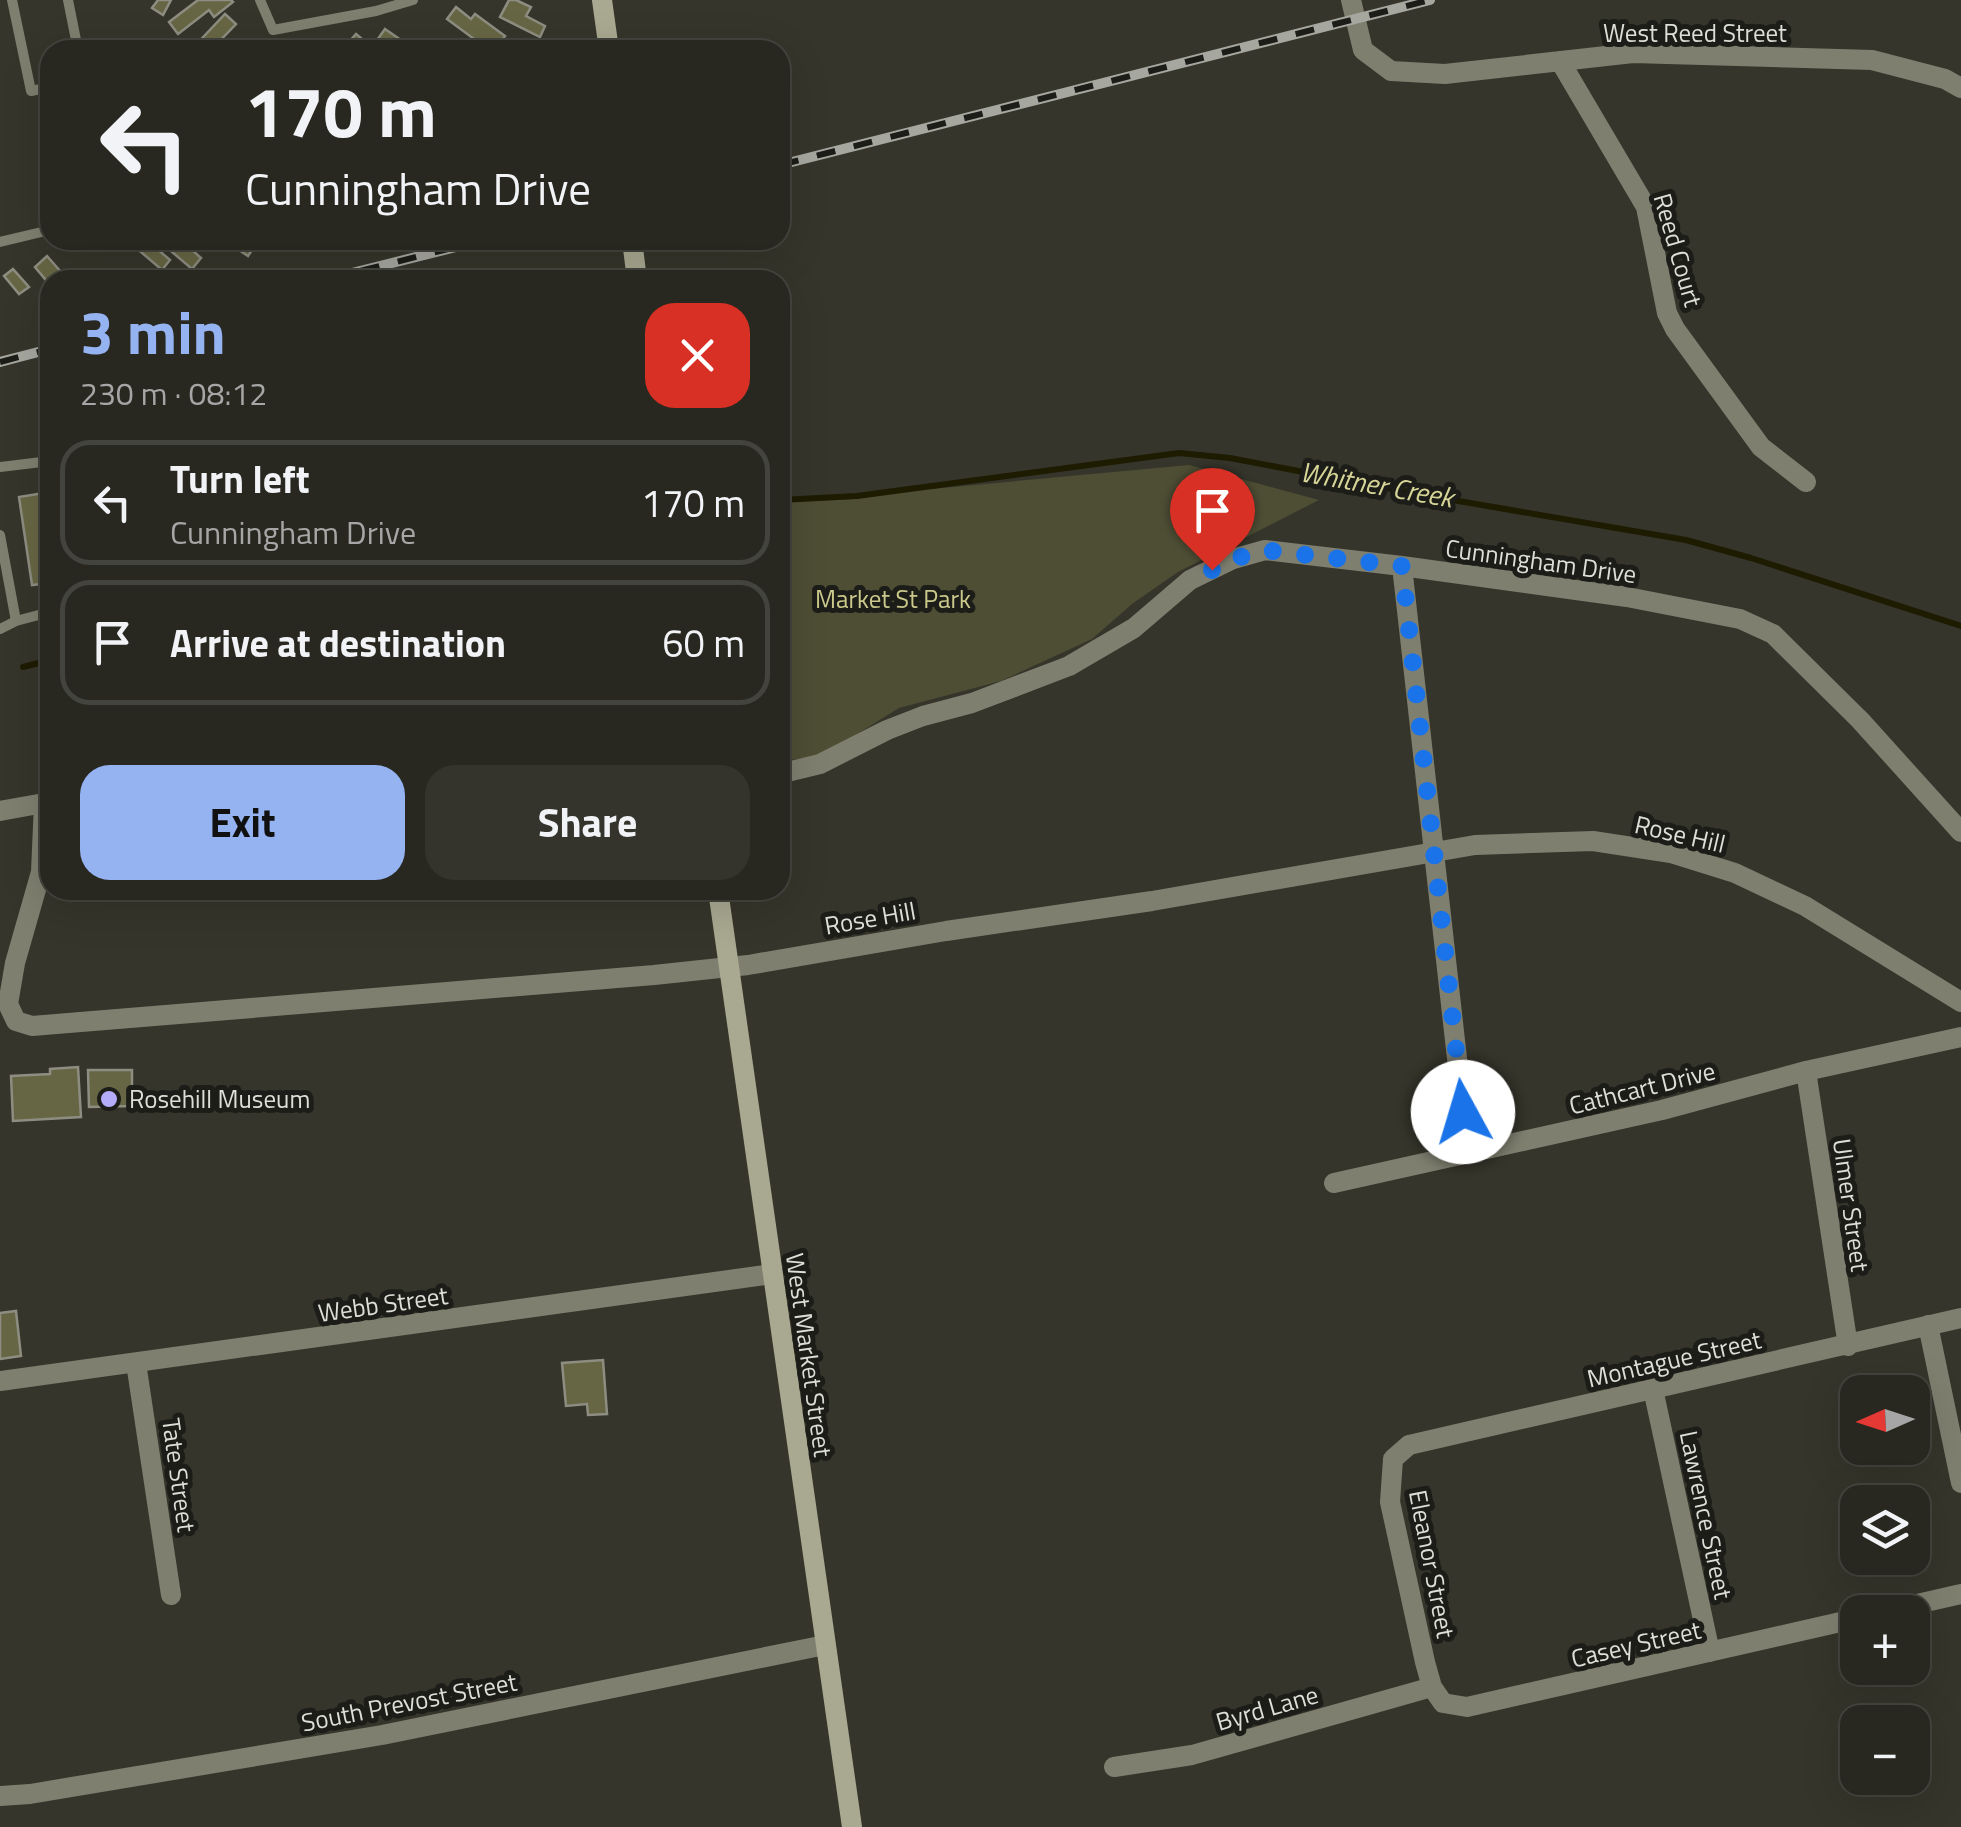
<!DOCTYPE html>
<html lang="en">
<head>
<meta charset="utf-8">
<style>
	:root { --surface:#282820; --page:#34342d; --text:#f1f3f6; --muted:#a5a6a5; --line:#44443e; --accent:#95b2f1 }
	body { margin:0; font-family:"Titillium Web",sans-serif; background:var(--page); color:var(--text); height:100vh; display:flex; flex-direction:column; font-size:38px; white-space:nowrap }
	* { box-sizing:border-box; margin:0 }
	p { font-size:32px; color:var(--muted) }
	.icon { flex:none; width:55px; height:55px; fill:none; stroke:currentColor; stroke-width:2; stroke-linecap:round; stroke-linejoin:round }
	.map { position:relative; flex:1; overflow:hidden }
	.panel { position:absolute; left:40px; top:270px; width:750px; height:630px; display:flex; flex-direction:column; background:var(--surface); border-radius:30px; box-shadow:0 10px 40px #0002,0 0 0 2px var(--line) }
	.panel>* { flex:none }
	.hud { position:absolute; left:40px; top:40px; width:750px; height:210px; border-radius:30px; box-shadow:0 10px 40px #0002,0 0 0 2px var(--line); background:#282820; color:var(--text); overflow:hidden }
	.needle { width:65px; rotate:267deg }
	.controls { position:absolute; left:1840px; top:1375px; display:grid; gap:20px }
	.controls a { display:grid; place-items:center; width:90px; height:90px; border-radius:20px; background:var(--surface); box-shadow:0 10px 40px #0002,0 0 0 2px var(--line); font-size:50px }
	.pin { position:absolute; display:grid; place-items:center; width:85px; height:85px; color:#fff; margin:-102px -42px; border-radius:50% 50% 50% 0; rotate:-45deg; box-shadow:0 0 10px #0007 }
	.pin .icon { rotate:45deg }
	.me { position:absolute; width:110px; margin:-55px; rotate:354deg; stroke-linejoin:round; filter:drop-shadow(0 0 8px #0008) }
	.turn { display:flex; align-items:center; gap:35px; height:210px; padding:0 40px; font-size:45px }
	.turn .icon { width:130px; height:130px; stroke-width:2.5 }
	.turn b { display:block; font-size:70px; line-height:85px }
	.round { display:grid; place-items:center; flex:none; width:105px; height:105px; border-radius:30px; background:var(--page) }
	.overview { display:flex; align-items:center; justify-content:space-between; height:170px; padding:0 40px }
	h1 { font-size:60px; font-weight:700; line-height:75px; color:var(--accent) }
	.button { display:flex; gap:20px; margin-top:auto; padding:20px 40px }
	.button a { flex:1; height:115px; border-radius:30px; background:var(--accent); color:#111; font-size:40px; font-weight:700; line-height:115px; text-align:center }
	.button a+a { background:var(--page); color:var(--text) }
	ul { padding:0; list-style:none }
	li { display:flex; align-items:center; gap:30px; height:125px; margin:0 20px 15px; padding:0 20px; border:5px solid var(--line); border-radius:30px }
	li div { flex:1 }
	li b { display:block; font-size:38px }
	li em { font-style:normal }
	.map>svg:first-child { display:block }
	.green { fill:#4e4e35 }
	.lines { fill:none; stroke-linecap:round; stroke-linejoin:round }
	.stream { stroke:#1d1b00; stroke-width:6 }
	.building { fill:#676644; stroke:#8d8d81; stroke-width:2.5 }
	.lane { stroke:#7f7f70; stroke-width:10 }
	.street { stroke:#7f7f70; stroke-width:20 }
	.secondary { stroke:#a9a991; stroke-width:20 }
	.rail-casing { stroke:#a6a79f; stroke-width:10 }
	.rail { stroke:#1c1c18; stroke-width:6; stroke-dasharray:19; stroke-linecap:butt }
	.route { stroke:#1a73e8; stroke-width:18; stroke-dasharray:0 32.4 }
	.poi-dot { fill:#b3adf9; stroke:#1c1c18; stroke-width:4 }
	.labels { text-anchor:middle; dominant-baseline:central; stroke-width:10; stroke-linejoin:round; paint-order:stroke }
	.street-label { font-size:25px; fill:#ddded7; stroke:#1c1c18 }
	.park-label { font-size:25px; fill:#cac98b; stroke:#1c1c18 }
	.poi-label { font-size:25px; fill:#ddded7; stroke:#1c1c18; text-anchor:start }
	.water-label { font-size:28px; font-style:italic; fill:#d6d597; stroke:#1c1c18 }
</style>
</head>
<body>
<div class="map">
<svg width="1961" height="1827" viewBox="0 0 1961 1827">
	<rect width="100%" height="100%" fill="#35352b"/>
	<path class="green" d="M1189,465L1319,500L1178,572L1132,604L1092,639L1001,681L899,708L841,744L814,757L780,761V503Z"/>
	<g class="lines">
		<path class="stream" d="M780,500L857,496L1179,453L1230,458L1435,497L1686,540L1751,558L1961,626
			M23,667L50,660"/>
	</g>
	<path class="building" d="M158,0H171L163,15L152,8Z
		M198,0H231L233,2L214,17L209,10L178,34L169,22Z
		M509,0H516L531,7L526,16L545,26L540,37L500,17Z
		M456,7L471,19L475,14L505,36L495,50H489L447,19Z
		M225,14L236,24L211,50H191Z
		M385,29L408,45L406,49L407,50H385L375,43Z
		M356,34L375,50H342Z
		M158,240H181L201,258L192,269Z
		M224,240H250L256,244L248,256Z
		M149,242L170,260L162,270L141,252Z
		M47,256L68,280H50V285L35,267Z
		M13,269L29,287L19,294L4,276Z
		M50,492V583L32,585L19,497Z
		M78,1067L81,1117L13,1121L11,1076L50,1074V1069Z
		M88,1070H132V1106L89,1107Z
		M16,1311L21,1356L0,1359V1313Z
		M603,1360L607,1414L588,1415L587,1404L566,1406L562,1363Z"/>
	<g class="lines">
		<path class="lane" d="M12,0L31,91L50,87
			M68,0L78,50
			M260,0L273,30L376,11L413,0
			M0,242L50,230
			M0,467L50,461
			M0,535L16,621L50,612
			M0,629L16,621"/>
		<path class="street" d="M1351,0L1363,50L1391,71L1445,74L1633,53L1872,60L1945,79L1961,88
			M1560,61L1646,207L1667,313L1675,329L1761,447L1806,482
			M1402,566L1463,1112L1471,1153
			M780,771L787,772L820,764L887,730L923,716L972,703L1069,666L1134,628L1190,580L1233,559L1265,550L1402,566L1627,597L1740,619L1773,634L1860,720L1961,832
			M0,811L44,803L41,872L15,963L8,1004L16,1021L32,1026L654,975L748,965L946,931L1152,901L1475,845L1593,841L1671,853L1735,873L1805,906L1961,1002
			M1806,1071L1848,1346
			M1334,1183L1662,1110L1806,1071L1961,1037
			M1928,1325L1961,1483
			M136,1363L171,1595
			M0,1381L772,1274
			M1653,1389L1710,1652
			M1882,1612L1961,1594
			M1858,1618L1467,1707L1443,1703L1432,1687L1425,1662L1390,1502L1393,1459L1409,1445L1961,1318
			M1114,1767L1192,1755L1432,1687
			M0,1796L30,1794L382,1735L825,1645"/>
		<path class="secondary" d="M602,0L609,50
			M632,240L637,280
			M718,890L852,1827"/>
		<g class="rail-casing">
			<path id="rail" d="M780,165L1430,0
				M324,280L484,240
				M0,362L50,349"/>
		</g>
		<use href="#rail" class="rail"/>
	</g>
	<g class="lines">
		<path class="route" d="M1212,570L1234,559L1264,550L1402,566L1463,1112"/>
	</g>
	<circle class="poi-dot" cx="109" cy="1099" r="10"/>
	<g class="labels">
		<g class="street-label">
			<text x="1695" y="33">West Reed Street</text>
			<text transform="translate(1678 250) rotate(74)">Reed Court</text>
			<text transform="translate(1541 561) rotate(8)">Cunningham Drive</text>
			<text transform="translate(1680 834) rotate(13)">Rose Hill</text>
			<text transform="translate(870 918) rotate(-10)">Rose Hill</text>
			<text transform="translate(1642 1088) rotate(-14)">Cathcart Drive</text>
			<text transform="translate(1851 1205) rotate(82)">Ulmer Street</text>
			<text transform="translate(383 1304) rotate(-8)">Webb Street</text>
			<text transform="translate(809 1355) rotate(82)">West Market Street</text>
			<text transform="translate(1674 1359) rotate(-13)">Montague Street</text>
			<text transform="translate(179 1475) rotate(82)">Tate Street</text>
			<text transform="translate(1706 1515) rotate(78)">Lawrence Street</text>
			<text transform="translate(1432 1564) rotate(79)">Eleanor Street</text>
			<text transform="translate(1636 1644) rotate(-13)">Casey Street</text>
			<text transform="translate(409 1702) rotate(-11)">South Prevost Street</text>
			<text transform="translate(1267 1708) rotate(-16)">Byrd Lane</text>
		</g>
		<g class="park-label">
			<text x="893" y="599">Market St Park</text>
		</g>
		<g class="poi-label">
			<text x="129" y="1099">Rosehill Museum</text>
		</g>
		<g class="water-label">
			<text transform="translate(1377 484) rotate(10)">Whitner Creek</text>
		</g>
	</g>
</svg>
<div class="controls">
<a><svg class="needle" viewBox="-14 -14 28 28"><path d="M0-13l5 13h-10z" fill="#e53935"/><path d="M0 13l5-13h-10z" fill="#a5a6a5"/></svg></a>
<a><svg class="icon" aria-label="layers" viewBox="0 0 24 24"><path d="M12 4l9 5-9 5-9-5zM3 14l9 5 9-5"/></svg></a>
<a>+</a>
<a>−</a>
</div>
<div class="pin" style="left:1212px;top:570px;background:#d93025"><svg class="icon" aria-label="arrive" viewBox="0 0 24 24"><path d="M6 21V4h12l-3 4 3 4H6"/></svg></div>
<svg class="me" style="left:1463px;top:1112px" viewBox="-20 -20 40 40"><circle r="19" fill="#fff"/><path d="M0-13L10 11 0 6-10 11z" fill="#1a73e8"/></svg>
<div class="hud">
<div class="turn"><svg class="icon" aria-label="left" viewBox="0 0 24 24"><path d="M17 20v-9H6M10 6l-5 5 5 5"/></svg><div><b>170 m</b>Cunningham Drive</div></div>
</div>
<section class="panel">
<div class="overview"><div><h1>3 min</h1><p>230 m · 08:12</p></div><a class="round" style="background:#d93025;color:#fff"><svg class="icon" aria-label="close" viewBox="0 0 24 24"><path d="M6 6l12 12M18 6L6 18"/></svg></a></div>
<ul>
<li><svg class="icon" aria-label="left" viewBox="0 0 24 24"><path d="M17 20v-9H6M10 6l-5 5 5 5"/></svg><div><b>Turn left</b><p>Cunningham Drive</p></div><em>170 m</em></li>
<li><svg class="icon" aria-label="arrive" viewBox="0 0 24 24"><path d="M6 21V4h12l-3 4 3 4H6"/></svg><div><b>Arrive at destination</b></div><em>60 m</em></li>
</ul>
<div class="button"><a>Exit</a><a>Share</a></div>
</section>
</div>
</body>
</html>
